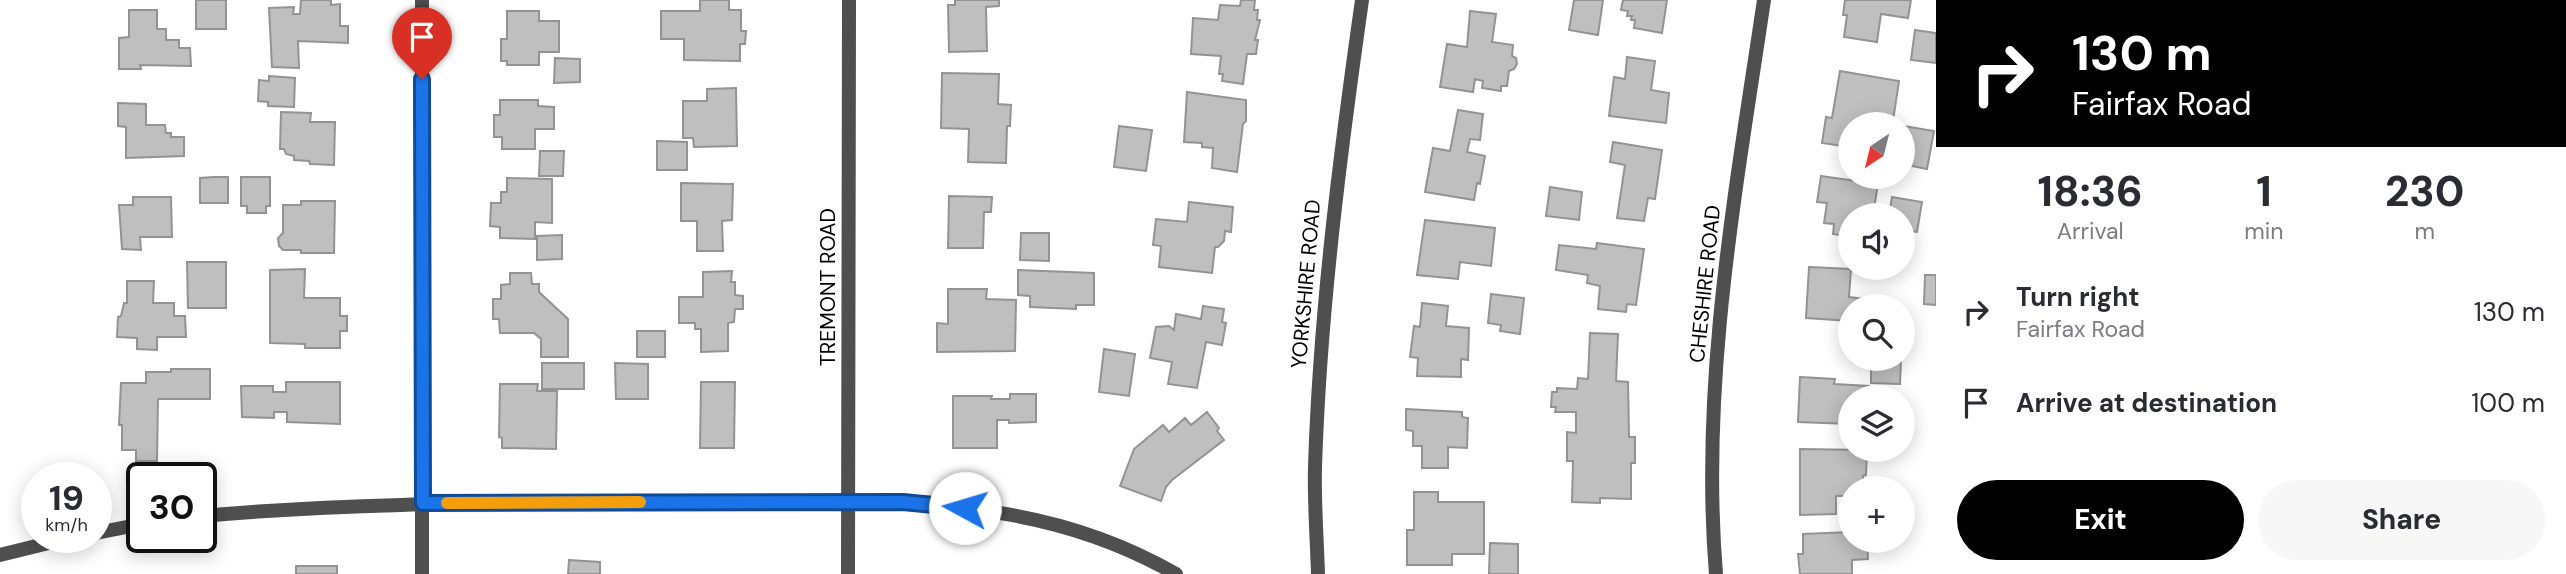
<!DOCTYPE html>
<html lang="en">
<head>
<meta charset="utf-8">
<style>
	:root { --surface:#fff; --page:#f7f7f7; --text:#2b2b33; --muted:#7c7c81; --accent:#000 }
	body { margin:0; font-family:"DM Sans",sans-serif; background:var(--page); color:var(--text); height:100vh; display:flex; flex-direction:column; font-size:26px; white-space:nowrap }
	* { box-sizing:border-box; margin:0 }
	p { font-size:23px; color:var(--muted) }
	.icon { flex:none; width:38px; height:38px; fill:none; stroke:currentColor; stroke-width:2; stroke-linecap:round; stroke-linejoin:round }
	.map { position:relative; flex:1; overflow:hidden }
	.details { display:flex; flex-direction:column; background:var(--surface); width:630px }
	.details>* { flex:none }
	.guide { background:#000; color:#fff; overflow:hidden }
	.needle { width:46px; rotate:215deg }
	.controls { position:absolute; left:1838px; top:112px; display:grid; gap:14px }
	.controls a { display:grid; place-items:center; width:77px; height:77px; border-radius:50%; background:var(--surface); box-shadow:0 4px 18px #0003; font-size:35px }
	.speed { position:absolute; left:21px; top:462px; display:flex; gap:14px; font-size:35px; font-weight:700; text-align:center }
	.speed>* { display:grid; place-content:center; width:91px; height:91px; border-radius:50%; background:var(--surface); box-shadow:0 4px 18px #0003; line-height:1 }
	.speed small { font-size:18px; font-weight:400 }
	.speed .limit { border:4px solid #111; border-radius:10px; background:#fff; color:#111 }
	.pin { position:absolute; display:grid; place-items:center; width:60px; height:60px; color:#fff; margin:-72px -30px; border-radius:50% 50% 50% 0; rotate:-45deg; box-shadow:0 0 7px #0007 }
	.pin .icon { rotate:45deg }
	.me { position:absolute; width:77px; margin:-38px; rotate:276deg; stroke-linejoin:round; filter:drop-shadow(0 0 5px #0008) }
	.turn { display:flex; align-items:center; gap:24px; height:147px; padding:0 21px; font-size:32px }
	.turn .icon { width:91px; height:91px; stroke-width:2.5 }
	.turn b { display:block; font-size:49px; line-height:60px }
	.eta { display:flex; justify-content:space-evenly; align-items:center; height:119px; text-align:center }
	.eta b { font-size:42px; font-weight:800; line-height:49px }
	.button { display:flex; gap:14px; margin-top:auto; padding:14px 21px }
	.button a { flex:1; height:80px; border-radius:42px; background:var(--accent); color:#fff; font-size:28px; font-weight:800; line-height:80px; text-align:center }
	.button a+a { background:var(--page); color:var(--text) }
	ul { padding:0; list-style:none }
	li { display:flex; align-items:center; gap:21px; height:91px; padding:0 21px }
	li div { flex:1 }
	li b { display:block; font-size:26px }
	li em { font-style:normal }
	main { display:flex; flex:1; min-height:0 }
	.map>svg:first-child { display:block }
	.building { fill:#bfbfbf; stroke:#939393; stroke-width:2 }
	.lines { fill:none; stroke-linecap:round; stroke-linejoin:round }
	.minor { stroke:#4f4f4f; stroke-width:14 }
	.route-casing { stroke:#114b97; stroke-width:18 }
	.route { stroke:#1a73e8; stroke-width:12 }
	.slow { stroke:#f59e0b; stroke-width:12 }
	.labels { text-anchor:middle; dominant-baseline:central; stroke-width:5; stroke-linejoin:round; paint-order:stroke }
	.street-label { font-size:21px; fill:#000; stroke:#fff }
</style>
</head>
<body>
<main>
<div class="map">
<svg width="1936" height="574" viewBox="0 0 1936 574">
	<rect width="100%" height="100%" fill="#fff"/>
	<path class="building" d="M196,0H226V29H196Z
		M301,0H331V5L340,4V26H348V43L298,41L299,68L272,67L269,8L294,7L293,14H300Z
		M700,0H729V10H741V31H746L745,44H740V61L684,60V39H661V11H700Z
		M955,0H999V6L986,7L987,51L949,52L948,5H955Z
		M1241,0H1255L1254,10H1258L1257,20H1260L1255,40H1258L1256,54H1247L1243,84L1222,81L1223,74H1219L1221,56L1191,54L1193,18L1218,20L1220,5L1240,6Z
		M1574,0H1603L1598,35L1569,30Z
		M1623,0H1667L1662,33L1634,28L1635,20H1631L1632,16H1627L1628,11L1621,10Z
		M1845,0H1911L1908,18L1881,14L1877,42L1844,37L1847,15H1843Z
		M129,10H157V29H166V40H179V48H190L191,66L140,65L141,69H119V38L129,37Z
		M507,11H539V21H559V52H539V65H507V61H501V39H507Z
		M1470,11L1496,14L1492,42L1513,45L1512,56L1516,58L1517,64L1514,69L1509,71L1507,86H1501V91L1482,88L1483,81L1475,79L1473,92L1440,87L1447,44L1467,47Z
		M1915,30L1936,33V63L1911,60Z
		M1627,57L1655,61L1651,90L1669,93L1666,123L1609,116L1614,77L1625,79Z
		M555,58L580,59V82L554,83Z
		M1840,71L1899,81L1893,121L1877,119L1876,124H1850V147L1822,143L1826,117L1832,118Z
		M942,73L999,74L998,104L1011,105L1010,126H1007L1006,163L968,162L969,129L941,128Z
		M269,76L295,78L294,107L268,106V102L258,101L259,80L269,81Z
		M736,88L737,146L694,147L693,138H683V101H707V89Z
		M1187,92L1246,100V121L1243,124L1237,172L1212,168L1213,148L1202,147V143L1184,142Z
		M500,100H538V106L554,107V129H535V149H502V137H494V115H500Z
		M118,103L146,104V125H165L166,133H171V137H184V156L126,158V127L118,126Z
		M1458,110L1483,114L1480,140L1470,139L1467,152L1485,156L1480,184L1477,183L1474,200L1425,192L1433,148L1450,151Z
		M281,112L311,113L310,122H335L334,165L310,164L309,161L294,160V156L286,154L284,149H280Z
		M1119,126L1152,130L1146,171L1114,167Z
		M1904,126L1934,131L1927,169L1902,164Z
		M657,141L687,142V170H657Z
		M1613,142L1662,150L1655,199L1648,198L1644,221L1617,218L1625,165L1610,162Z
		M540,151H564L563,176H539Z
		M1821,176L1878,184L1873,215H1850V237L1833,234L1834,224L1824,223L1827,203L1817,202Z
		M214,177H228V203H200V178Z
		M241,177H270V206H266V213H247V206H241Z
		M507,178L552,179V223L535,222V239L500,238V227L490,226L491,203H501V192H507Z
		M681,183L733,184L732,220L722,221L723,251H697V221H681Z
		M1550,187L1582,192L1579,220L1546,216Z
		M949,196L992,197L991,212H984L983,248H948Z
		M133,197H171L172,237H140L141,250L122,249L119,205H133Z
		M1892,197L1922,202L1917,232L1902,230V215H1889Z
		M301,201H335L334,253H301V250H283L279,246L278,238L283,233V205H301Z
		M1189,202L1233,207L1231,232L1225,231L1224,241L1218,247H1215L1212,273L1159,267L1161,246L1153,245L1156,219L1187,222Z
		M1425,220L1495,228L1491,266L1460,262L1458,279L1417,275Z
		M1021,233H1049V261L1020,260Z
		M562,235V259L537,260V236Z
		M1597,243L1644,249L1636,305L1627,304L1626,312L1598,309L1600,286L1587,283L1588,275L1556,270L1559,245L1596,249Z
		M187,262H226V308H188Z
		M1809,267L1851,269L1849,297L1866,299L1865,306H1850V321L1806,318Z
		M305,269L304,298H340V316H347V331H340V348H305V344L270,343V270Z
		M1018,270L1094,273V305H1076V309L1030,307V296L1018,295Z
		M732,271L731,282H735V295L743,296V309H735L734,322L728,323V351L701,352V329H695V323H679V297H703V272Z
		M510,273H531L532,284H539V292L568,319V357H541V339L534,333H500L499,319H493V299H501V285L510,284Z
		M1925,275H1936V305L1924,304Z
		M127,281H154L153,303H174V316H185L186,337H157V350L137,349V338L117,337L118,317L121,316L124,303H127Z
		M948,289H987L986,299L1016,300L1015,351L937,352V323L948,324Z
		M1491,294L1524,298L1520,334L1500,331L1501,325L1488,323Z
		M1422,303L1448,306L1446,326L1469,328L1468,360L1461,359V377L1417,376L1418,358L1410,357L1414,326L1420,327Z
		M1203,306L1224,309L1222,322L1226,323L1222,345L1206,342L1197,388L1168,384L1172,362L1150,358L1156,327L1169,326L1174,330L1176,314L1201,319Z
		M637,331H665V357H637Z
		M1590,333L1618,334L1616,381L1628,382L1629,437H1635V463H1631V499L1600,498V503L1572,502L1573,461H1567V432L1576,433V412H1555L1556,407H1551L1552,392H1557V388L1577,389L1578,378L1588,379Z
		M1104,349L1135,354L1129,396L1099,392Z
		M1871,359H1901L1900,384L1871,383Z
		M542,363H584V389H542Z
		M615,363L648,364V399H616Z
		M171,369H210V399H158L157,461H136V450H122V425H119L121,383H146V372H171Z
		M1800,377L1835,379L1834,384L1869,386V397H1850V424L1798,422Z
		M286,382H340V424L287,422V412H274V418L242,417L241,386H273V392H286Z
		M701,382H735L734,448H700Z
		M500,384H538L537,391H557L556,449L502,448V438L499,437Z
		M1010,394H1036V422L1009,423V420H997V448H953V396H992L991,399H1010Z
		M1406,409L1462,412V417L1468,418L1467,448L1448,447V468H1422V446H1413V431L1406,430Z
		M1207,412L1219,428L1217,431L1224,440L1172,480L1166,487L1161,501L1120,486L1134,449L1163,425L1169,432L1185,418L1191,425Z
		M1800,449L1867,450L1866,475L1863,476V488H1850V496H1836V514L1800,515Z
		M1414,492H1438V502H1484V554H1452V565H1407V530H1414Z
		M1850,532V541H1867L1868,559L1852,560V574H1800L1798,554H1803V534Z
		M1490,543L1518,544V574H1489Z
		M569,560L600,562V574H568Z
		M296,566H337V574H296Z"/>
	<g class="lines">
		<path class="minor" d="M422,0V574
			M201,516C345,503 489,503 634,502C690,502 746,502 803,502C938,503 1054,504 1176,574
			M96,533L142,524
			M0,555L73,537
			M848,574L849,0
			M1318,574C1317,539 1314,503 1315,467C1320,310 1340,155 1362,0
			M1716,574C1700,382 1736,189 1764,0"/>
	</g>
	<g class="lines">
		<g class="route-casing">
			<path id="route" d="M422,79L423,503L903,502L965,508"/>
		</g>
		<use href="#route" class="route"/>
		<path class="slow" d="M447,503L640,502"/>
	</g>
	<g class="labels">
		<g class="street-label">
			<text transform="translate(1306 284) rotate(-85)">YORKSHIRE ROAD</text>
			<text transform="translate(1705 284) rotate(-84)">CHESHIRE ROAD</text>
			<text transform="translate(828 287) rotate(-90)">TREMONT ROAD</text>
		</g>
	</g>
</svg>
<div class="controls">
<a><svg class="needle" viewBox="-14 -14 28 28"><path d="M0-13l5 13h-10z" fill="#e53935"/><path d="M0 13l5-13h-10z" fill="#7c7c81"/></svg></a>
<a><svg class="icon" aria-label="sound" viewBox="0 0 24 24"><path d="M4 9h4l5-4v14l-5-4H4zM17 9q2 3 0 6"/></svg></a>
<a><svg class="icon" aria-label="search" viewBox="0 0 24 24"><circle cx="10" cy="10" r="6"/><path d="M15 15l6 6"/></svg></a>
<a><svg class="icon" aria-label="layers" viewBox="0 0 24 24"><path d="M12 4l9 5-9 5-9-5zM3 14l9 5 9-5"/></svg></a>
<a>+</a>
</div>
<div class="speed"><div>19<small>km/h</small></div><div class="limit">30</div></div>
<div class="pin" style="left:422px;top:79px;background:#d93025"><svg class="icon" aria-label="arrive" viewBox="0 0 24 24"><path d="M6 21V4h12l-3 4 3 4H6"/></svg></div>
<svg class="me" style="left:965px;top:508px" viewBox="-20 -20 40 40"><circle r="19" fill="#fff"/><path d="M0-13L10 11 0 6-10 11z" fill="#1a73e8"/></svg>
</div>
<section class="details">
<div class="guide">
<div class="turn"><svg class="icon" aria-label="right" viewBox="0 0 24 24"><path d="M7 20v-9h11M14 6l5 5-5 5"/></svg><div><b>130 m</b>Fairfax Road</div></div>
</div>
<div class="eta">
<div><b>18:36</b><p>Arrival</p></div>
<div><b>1</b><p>min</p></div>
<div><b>230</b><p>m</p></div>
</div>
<ul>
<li><svg class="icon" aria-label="right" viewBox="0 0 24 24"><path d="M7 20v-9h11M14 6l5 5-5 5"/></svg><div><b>Turn right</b><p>Fairfax Road</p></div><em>130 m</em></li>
<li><svg class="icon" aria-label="arrive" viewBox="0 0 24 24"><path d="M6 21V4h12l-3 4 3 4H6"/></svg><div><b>Arrive at destination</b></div><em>100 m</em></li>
</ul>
<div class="button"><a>Exit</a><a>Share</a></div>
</section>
</main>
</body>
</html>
